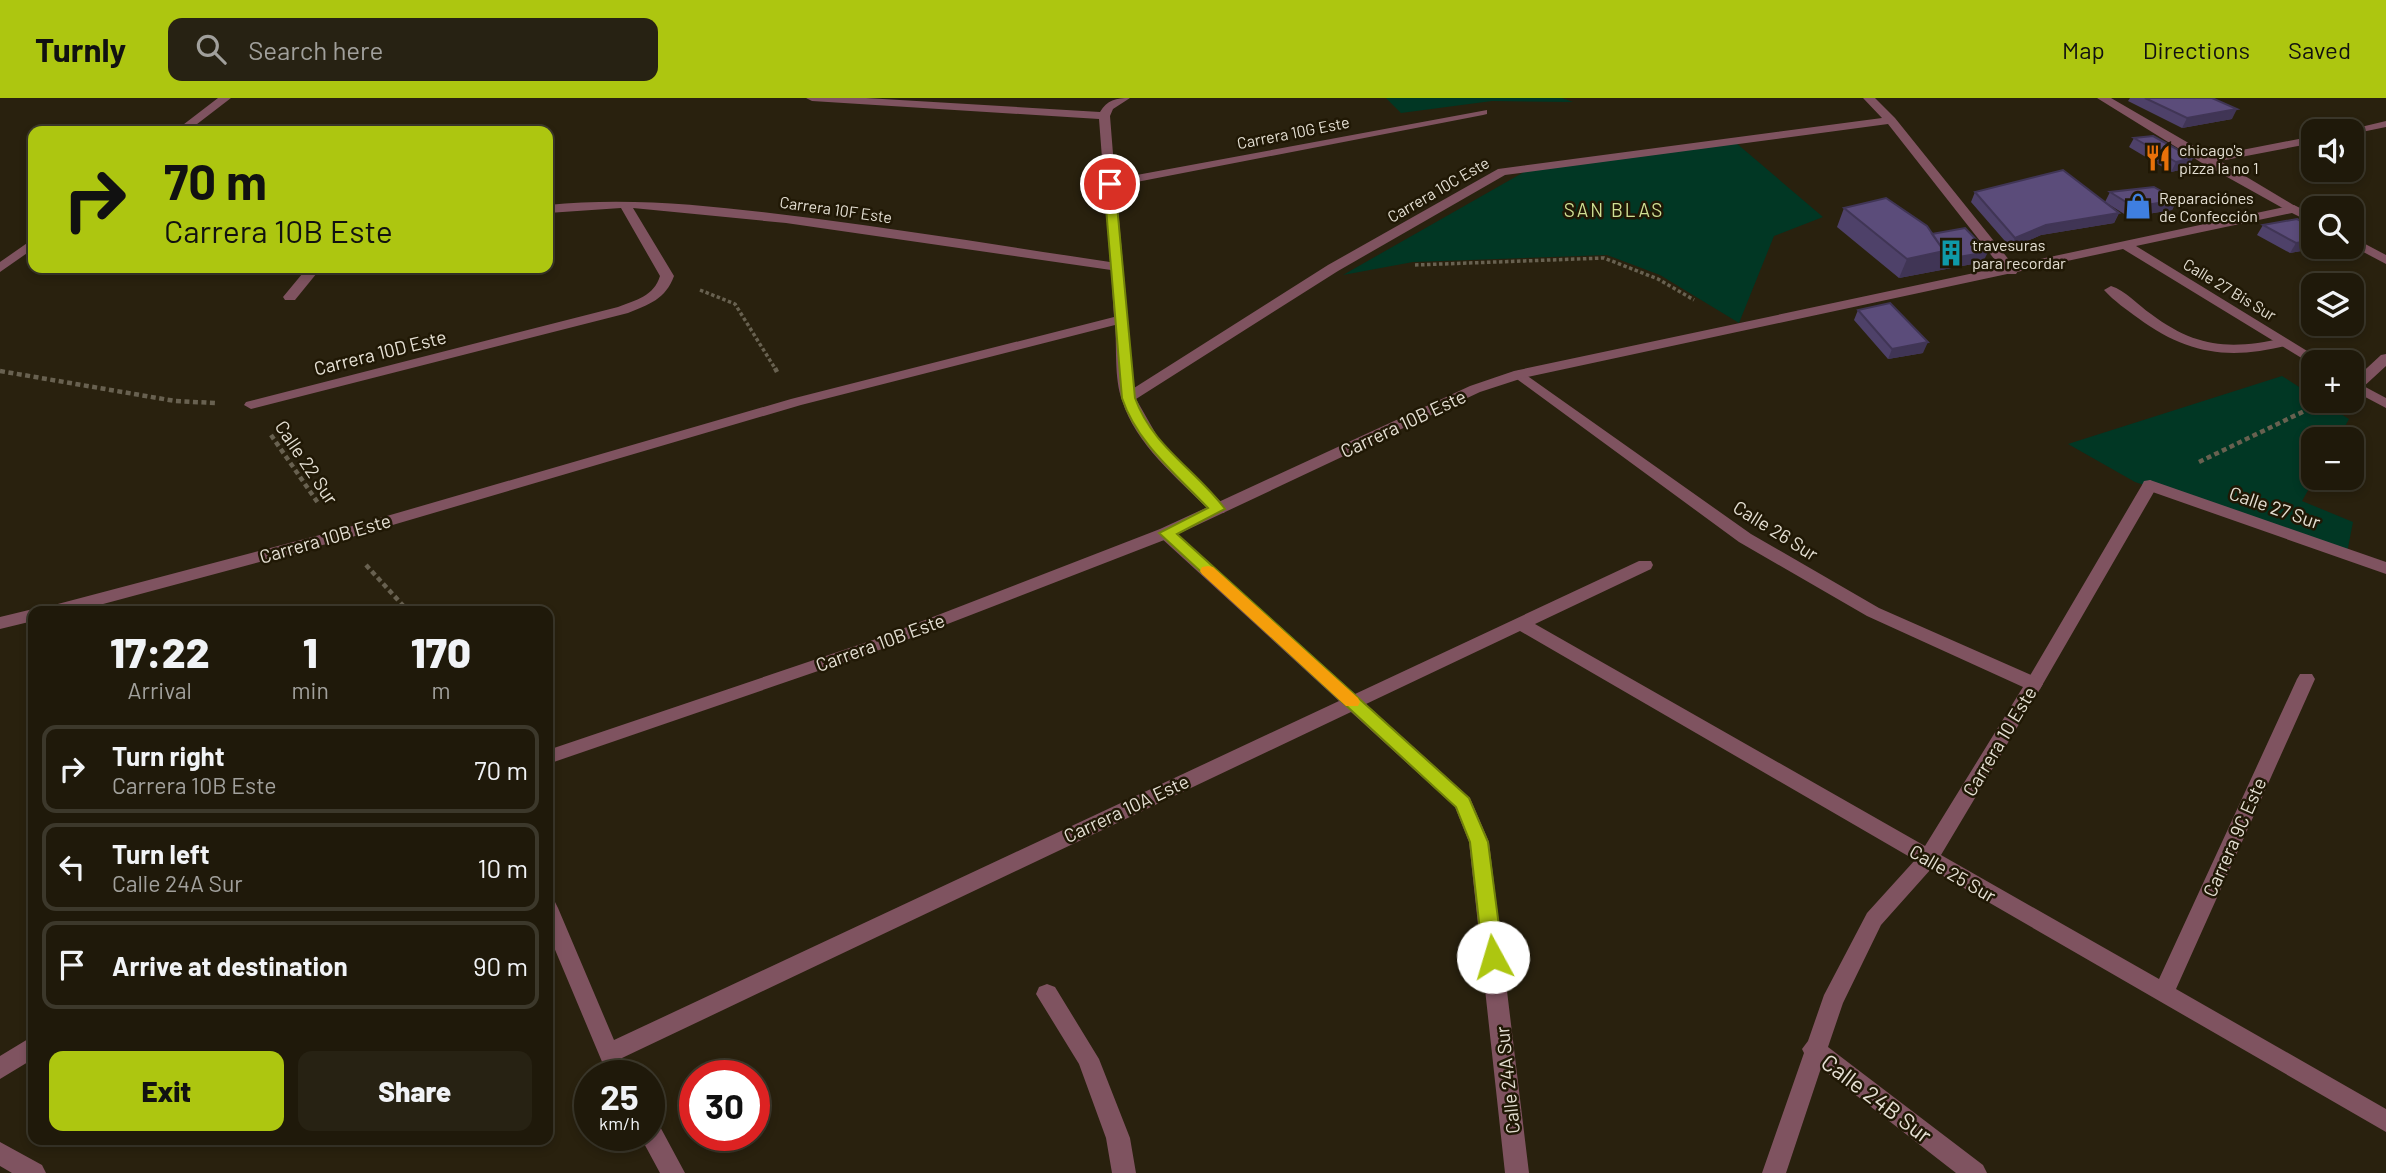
<!DOCTYPE html>
<html lang="en">
<head>
<meta charset="utf-8">
<style>
	:root { --surface:#1f190a; --page:#272213; --text:#f1f3f6; --muted:#a1a09c; --line:#3c382b; --accent:#adc610 }
	body { margin:0; font-family:Barlow,sans-serif; background:var(--page); color:var(--text); height:100vh; display:flex; flex-direction:column; font-size:26px; white-space:nowrap }
	* { box-sizing:border-box; margin:0 }
	p { font-size:23px; color:var(--muted) }
	.icon { flex:none; width:38px; height:38px; fill:none; stroke:currentColor; stroke-width:2; stroke-linecap:round; stroke-linejoin:round }
	.map { position:relative; flex:1; overflow:hidden }
	.panel { position:absolute; left:28px; top:508px; width:525px; height:539px; display:flex; flex-direction:column; background:var(--surface); border-radius:14px; box-shadow:0 4px 10px #0003,0 0 0 2px var(--line) }
	.panel>* { flex:none }
	.guide { position:absolute; left:28px; top:28px; width:525px; height:147px; border-radius:14px; box-shadow:0 4px 10px #0003,0 0 0 2px var(--line); background:#adc610; color:#111; overflow:hidden }
	.tools { position:absolute; left:2301px; top:21px; display:grid; gap:14px }
	.tools a { display:grid; place-items:center; width:63px; height:63px; border-radius:14px; background:var(--surface); box-shadow:0 4px 10px #0003,0 0 0 2px var(--line); font-size:35px }
	.speed { position:absolute; left:574px; top:962px; display:flex; gap:14px; font-size:35px; font-weight:700; text-align:center }
	.speed>* { display:grid; place-content:center; width:91px; height:91px; border-radius:50%; background:var(--surface); box-shadow:0 4px 10px #0003,0 0 0 2px var(--line); line-height:1 }
	.speed small { font-size:18px; font-weight:400 }
	.speed .limit { border:10px solid #d22; background:#fff; color:#111 }
	.pin { position:absolute; display:grid; place-items:center; width:60px; height:60px; color:#fff; margin:-30px; border:4px solid #fff; border-radius:50%; box-shadow:0 2px 7px #0007 }
	.me { position:absolute; width:77px; margin:-38px; rotate:354deg; stroke-linejoin:round; filter:drop-shadow(0 0 5px #0008) }
	.turn { display:flex; align-items:center; gap:24px; height:147px; padding:0 21px; font-size:32px }
	.turn .icon { width:91px; height:91px; stroke-width:2.5 }
	.turn b { display:block; font-size:49px; line-height:60px }
	.eta { display:flex; justify-content:space-evenly; align-items:center; height:119px; text-align:center }
	.eta b { font-size:42px; font-weight:800; line-height:49px }
	.primary-button { display:flex; gap:14px; margin-top:auto; padding:14px 21px }
	.primary-button a { flex:1; height:80px; border-radius:14px; background:var(--accent); color:#111; font-size:28px; font-weight:800; line-height:80px; text-align:center }
	.primary-button a+a { background:var(--page); color:var(--text) }
	ul { padding:0; list-style:none }
	li { display:flex; align-items:center; gap:21px; height:88px; margin:0 14px 10px; padding:0 7px; border:4px solid var(--line); border-radius:14px }
	li div { flex:1 }
	li b { display:block; font-size:26px }
	li em { font-style:normal }
	header { display:flex; align-items:center; gap:42px; box-sizing:border-box; height:98px; padding:0 35px; background:var(--accent); color:#111 }
	header strong { font-size:33px }
	nav { display:flex; gap:38px; margin-inline-start:auto; font-size:24px }
	.search { width:490px; height:63px; background:var(--page); display:flex; align-items:center; gap:18px; box-sizing:border-box; padding:0 24px; border-radius:14px; color:var(--muted); font-size:26px }
	.map>svg:first-child { display:block }
	.green { fill:#013724 }
	.lines { fill:none; stroke-linecap:round; stroke-linejoin:round }
	.path-far1 { stroke:#686150; stroke-width:3.5; stroke-dasharray:3.5 2.5; stroke-linecap:butt }
	.path { stroke:#686150; stroke-width:4.5; stroke-dasharray:5 3.5; stroke-linecap:butt }
	.service { fill:#7f5360; fill-rule:evenodd }
	.pedestrian { fill:#7f5360; fill-rule:evenodd }
	.minor { fill:#7f5360; fill-rule:evenodd }
	.tertiary { fill:#7f5360; fill-rule:evenodd }
	.wall { fill:#4e4169 }
	.shaded-wall { fill:#403555 }
	.building { fill:#5b4c7a; stroke:#403555; stroke-width:2 }
	.route { fill:#adc610; stroke:#70810a; stroke-width:2 }
	.slow { fill:#f59e0b }
	.labels { text-anchor:middle; dominant-baseline:central; stroke-width:5; stroke-linejoin:round; paint-order:stroke }
	.far-street-label { font-size:16px; fill:#e4dfd3; stroke:#201805 }
	.far-poi-label { font-size:16px; fill:#e4dfd3; stroke:#201805; text-anchor:start }
	.far-quarter-label { font-size:19px; letter-spacing:2px; fill:#cfdf93; stroke:#201805 }
	.street-label { font-size:19px; fill:#e4dfd3; stroke:#201805 }
	.near-street-label { font-size:23px; fill:#e4dfd3; stroke:#201805 }
</style>
</head>
<body>
<header>
<strong>Turnly</strong>
<div class="search"><svg class="icon" aria-label="search" viewBox="0 0 24 24"><circle cx="10" cy="10" r="6"/><path d="M15 15l6 6"/></svg>Search here</div>
<nav><a>Map</a><a>Directions</a><a>Saved</a></nav>
</header>
<div class="map">
<svg width="2386" height="1075" viewBox="0 0 2386 1075">
	<rect width="100%" height="100%" fill="#29210e"/>
	<path class="green" d="M1386,0H1562L1573,4L1492,3L1401,15Z
		M1735,44L1823,119L1774,138L1739,225L1660,177L1607,157L1413,164L1343,177L1524,74Z
		M2282,278L2313,298L2314,303H2320L2349,321L2338,341H2314L2315,380L2302,403L2353,424L2347,455L2135,384L2068,346Z"/>
	<g class="lines">
		<path class="path-far1" d="M1415,167L1604,160L1658,181L1694,202
			M700,192L735,206L776,272"/>
		<path class="path" d="M775,270L777,274
			M0,273L175,303L215,305
			M271,337L318,405
			M2199,364L2325,303
			M366,467L408,513"/>
		<path class="service" d="M2111,188C2125,192 2139,208 2151,216C2196,250 2231,252 2284,240L2291,244L2289,247C2230,262 2188,257 2138,220C2127,212 2114,203 2104,192Z"/>
		<path class="pedestrian" d="M2150,382L2158,387L2040,591H2028L2025,586L2028,581L2142,387Z"/>
		<path class="minor" d="M806,0H866L1100,14C1107,2 1116,0 1130,0L1113,11L1110,18L1115,81L1487,12V16L1483,17L1116,88L1134,290L1328,167L1498,71L1882,20L1863,0H1875L1895,20L2018,173L2016,176H2006L1888,26L1505,77L1338,173L1136,301L1160,343L1224,407L1226,411L1224,415H1212C1180,382 1136,348 1122,302C1114,280 1117,250 1115,227L801,307L345,441L77,513H46L54,507L335,433L791,301L1114,219L1111,172L786,125L633,110L674,178C666,201 648,207 628,215L251,311L244,307L246,304L618,209C636,202 654,198 660,178L621,110L548,115V107C636,98 722,109 811,120C911,133 1010,149 1110,164L1099,21L812,3Z
			M2097,0H2111L2211,58L2314,38V45L2220,63L2300,111L2298,114H2290L2202,65Z
			M2386,23V29L2352,36V33H2344Z
			M307,170H321L295,202H285L283,199Z
			M1519,272L1751,436L1879,510L2040,581L2043,586L1941,757L2159,881L2297,581L2300,576H2312L2315,581L2176,891L2386,1011V1034L1931,771L1881,827L1843,905L1828,949L1983,1067L1987,1075H1956L1821,970L1786,1075H1762L1804,955L1802,951L1808,943L1824,897L1867,815L1915,762L1520,533L1366,606L1470,700L1489,744L1529,1075H1505L1469,744L1455,709L1351,614L622,960L631,978H608L548,835V801L555,804L558,810L614,942L1339,603L1160,439L1158,435L1160,431H1172L1355,596L1639,463H1651L1653,467L1651,471L1535,526L1925,748L2023,589L1867,518L1739,444L1514,279L1512,276Z
			M2356,284L2386,300V310L2352,292V285Z
			M2150,382L2386,464V476L2144,391L2142,387L2144,383Z
			M33,511L39,513H33V523L0,531V519Z
			M1047,886L1055,889L1099,961L1130,1040L1136,1075H1112L1106,1040L1079,966L1036,896L1039,889Z
			M649,1020L657,1023L685,1075H660L640,1038H649Z
			M0,1044L42,1067L46,1075H12L0,1068Z"/>
		<path class="tertiary" d="M218,0H231L188,33H175Z
			M2294,107L2314,117V126L2292,115L2136,148L2325,264H2314L2313,267L2123,151L1523,280L1480,294L1172,439L888,549L548,666V652L876,541L1160,431L1470,288L1514,273Z
			M2352,139L2386,157V166L2352,148Z
			M33,141V151L0,174V164Z
			M2386,256V268L2361,291H2352V281H2355L2381,257Z
			M33,938V961L0,981V958Z"/>
	</g>
	<path class="wall" d="M2130,0H2212L2232,21L2182,30L2128,3Z
		M2134,40L2188,70L2171,74L2129,49Z
		M1975,94L2119,115L2114,125L2041,137L2011,150L1971,104Z
		M2110,94L2177,102L2172,112L2129,119L2105,104Z
		M1844,110L1932,136L1983,164L1899,180L1837,129Z
		M2263,127L2323,149L2290,155L2257,137Z
		M1858,212L1923,255L1888,261L1854,222Z"/>
	<path class="shaded-wall" d="M2237,11L2232,21L2182,30L2187,20Z
		M2193,60L2188,70L2171,74L2176,64Z
		M2177,102L2172,112L2129,119L2134,109Z
		M2119,115L2114,125L2041,137L2011,150L2015,140L2046,127Z
		M2314,142V149H2323L2290,155L2296,145Z
		M1944,153L1988,154L1983,164L1899,180L1907,161Z
		M1928,244L1923,255L1888,261L1892,251Z"/>
	<path class="building" d="M2145,0H2212L2237,11L2187,20Z
		M2153,38L2193,60L2176,64L2134,40Z
		M2063,72L2119,115L2046,127L2015,140L1975,94Z
		M2154,89L2177,102L2134,109L2110,94Z
		M1886,100L1927,128L1944,153L1907,161L1844,110Z
		M2297,121L2314,130V142L2296,145L2263,127Z
		M1965,130L1988,154L1941,162L1944,153L1932,136Z
		M1890,205L1928,244L1892,251L1858,212Z"/>
	<path class="route" d="M1110,83L1115,86L1135,300C1152,348 1196,372 1225,411L1177,436L1469,700L1488,744L1503,859L1500,864L1493,867L1486,864L1483,859L1470,744L1456,709L1159,435L1208,410C1176,376 1137,345 1122,300L1104,86Z"/>
	<path class="slow" d="M1208,468L1213,469L1358,600L1360,604L1358,608H1346L1202,476L1200,473L1202,469Z"/>
	<defs>
		<g id="restaurant-bare" transform="scale(2.1)"><path d="M-5-6h1v4h1v-4h1v4h1v-4h1v5L-1.5 .5V6h-2V.5L-5-1ZM5-6V6H3V1.5H1.5Q1.5-4 5-6Z" fill="#e8710a" stroke="#201805" stroke-width="2.5" paint-order="stroke"/></g>
		<g id="shop-bare" transform="scale(2.1)"><path d="M-5-2.5h2.3a2.7 3.5 0 0 1 5.4 0H5L5.5 6h-11ZM-1.5-2.5h3a1.5 2.3 0 0 0-3 0Z" fill="#3f7fe0" stroke="#201805" stroke-width="2.5" paint-order="stroke"/></g>
		<g id="building-bare" transform="scale(2.1)"><path d="M-4-6H4V6H1V3H-1V6H-4ZM-2.5-4.3h1.7v1.8h-1.7ZM.8-4.3h1.7v1.8H.8ZM-2.5-1h1.7V.8h-1.7ZM.8-1h1.7V.8H.8Z" fill="#0f9aa8" stroke="#201805" stroke-width="2.5" paint-order="stroke"/></g>
	</defs>
	<g fill-rule="evenodd">
		<use href="#restaurant-bare" x="2158" y="60"/>
		<use href="#shop-bare" x="2138" y="108"/>
		<use href="#building-bare" x="1951" y="155"/>
	</g>
	<g class="labels">
		<g class="far-street-label">
			<text transform="translate(1293 34) rotate(-11)">Carrera 10G Este</text>
			<text transform="translate(1438 91) rotate(-30)">Carrera 10C Este</text>
			<text transform="translate(836 111) rotate(8)">Carrera 10F Este</text>
			<text transform="translate(2230 191) rotate(31)">Calle 27 Bis Sur</text>
		</g>
		<g class="far-poi-label">
			<text x="2179" y="51">chicago's<tspan x="2179" dy="18">pizza la no 1</tspan></text>
			<text x="2159" y="99">Reparaciónes<tspan x="2159" dy="18">de Confección</tspan></text>
			<text x="1972" y="146">travesuras<tspan x="1972" dy="18">para recordar</tspan></text>
		</g>
		<g class="far-quarter-label">
			<text x="1614" y="111">SAN BLAS</text>
		</g>
		<g class="street-label">
			<text transform="translate(380 254) rotate(-14)">Carrera 10D Este</text>
			<text transform="translate(1403 325) rotate(-25)">Carrera 10B Este</text>
			<text transform="translate(307 364) rotate(56)">Calle 22 Sur</text>
			<text transform="translate(2275 409) rotate(19)">Calle 27 Sur</text>
			<text transform="translate(1776 432) rotate(32)">Calle 26 Sur</text>
			<text transform="translate(325 440) rotate(-16)">Carrera 10B Este</text>
			<text transform="translate(880 544) rotate(-20)">Carrera 10B Este</text>
			<text transform="translate(1999 643) rotate(-59)">Carrera 10 Este</text>
			<text transform="translate(1126 710) rotate(-25)">Carrera 10A Este</text>
			<text transform="translate(2234 739) rotate(-66)">Carrera 9C Este</text>
			<text transform="translate(1953 775) rotate(30)">Calle 25 Sur</text>
			<text transform="translate(1507 982) rotate(-96)">Calle 24A Sur</text>
		</g>
		<g class="near-street-label">
			<text transform="translate(1877 1000) rotate(37)">Calle 24B Sur</text>
		</g>
	</g>
</svg>
<div class="tools">
<a><svg class="icon" aria-label="sound" viewBox="0 0 24 24"><path d="M4 9h4l5-4v14l-5-4H4zM17 9q2 3 0 6"/></svg></a>
<a><svg class="icon" aria-label="search" viewBox="0 0 24 24"><circle cx="10" cy="10" r="6"/><path d="M15 15l6 6"/></svg></a>
<a><svg class="icon" aria-label="layers" viewBox="0 0 24 24"><path d="M12 4l9 5-9 5-9-5zM3 14l9 5 9-5"/></svg></a>
<a>+</a>
<a>−</a>
</div>
<div class="speed"><div>25<small>km/h</small></div><div class="limit">30</div></div>
<div class="pin" style="left:1110px;top:86px;background:#d93025"><svg class="icon" aria-label="arrive" viewBox="0 0 24 24"><path d="M6 21V4h12l-3 4 3 4H6"/></svg></div>
<svg class="me" style="left:1493px;top:859px" viewBox="-20 -20 40 40"><circle r="19" fill="#fff"/><path d="M0-13L10 11 0 6-10 11z" fill="#adc610"/></svg>
<div class="guide">
<div class="turn"><svg class="icon" aria-label="right" viewBox="0 0 24 24"><path d="M7 20v-9h11M14 6l5 5-5 5"/></svg><div><b>70 m</b>Carrera 10B Este</div></div>
</div>
<section class="panel">
<div class="eta">
<div><b>17:22</b><p>Arrival</p></div>
<div><b>1</b><p>min</p></div>
<div><b>170</b><p>m</p></div>
</div>
<ul>
<li><svg class="icon" aria-label="right" viewBox="0 0 24 24"><path d="M7 20v-9h11M14 6l5 5-5 5"/></svg><div><b>Turn right</b><p>Carrera 10B Este</p></div><em>70 m</em></li>
<li><svg class="icon" aria-label="left" viewBox="0 0 24 24"><path d="M17 20v-9H6M10 6l-5 5 5 5"/></svg><div><b>Turn left</b><p>Calle 24A Sur</p></div><em>10 m</em></li>
<li><svg class="icon" aria-label="arrive" viewBox="0 0 24 24"><path d="M6 21V4h12l-3 4 3 4H6"/></svg><div><b>Arrive at destination</b></div><em>90 m</em></li>
</ul>
<div class="primary-button"><a>Exit</a><a>Share</a></div>
</section>
</div>
</body>
</html>
